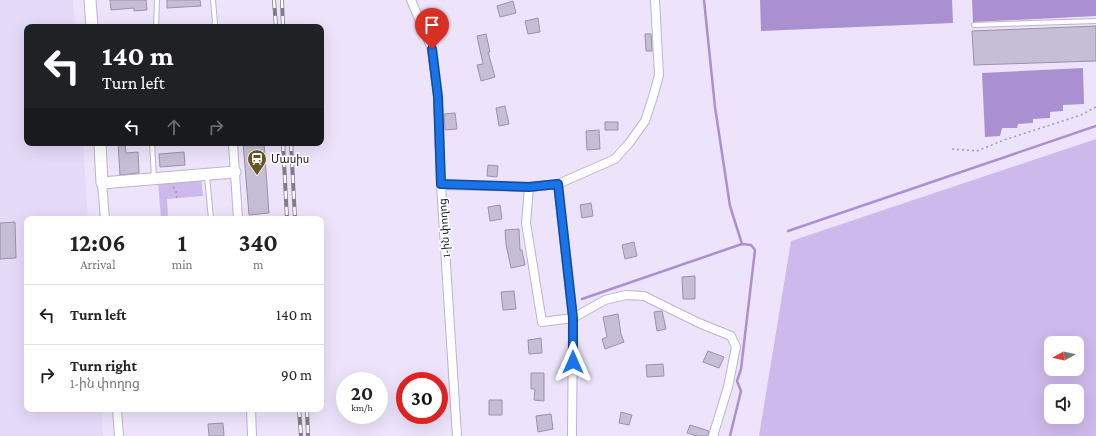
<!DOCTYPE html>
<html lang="en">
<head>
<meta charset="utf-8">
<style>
	:root { --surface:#fff; --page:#f2f2f2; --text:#222; --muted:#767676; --line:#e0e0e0 }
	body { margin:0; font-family:"Crimson Pro","Noto Sans Armenian",serif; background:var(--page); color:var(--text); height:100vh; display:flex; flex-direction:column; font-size:15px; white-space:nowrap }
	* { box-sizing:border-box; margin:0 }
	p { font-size:13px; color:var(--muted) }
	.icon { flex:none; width:22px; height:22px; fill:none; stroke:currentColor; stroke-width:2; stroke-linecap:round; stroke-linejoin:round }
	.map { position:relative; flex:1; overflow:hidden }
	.details { position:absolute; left:24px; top:216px; width:300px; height:196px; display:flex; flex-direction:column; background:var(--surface); border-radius:8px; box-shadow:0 4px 16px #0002 }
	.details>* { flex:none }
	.top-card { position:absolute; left:24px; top:24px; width:300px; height:122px; border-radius:8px; box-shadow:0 4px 16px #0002; background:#202124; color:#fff; overflow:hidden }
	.needle { width:26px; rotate:262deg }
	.fabs { position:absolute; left:1044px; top:336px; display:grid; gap:8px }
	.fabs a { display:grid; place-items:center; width:40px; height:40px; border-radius:8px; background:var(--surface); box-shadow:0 4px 16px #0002; font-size:20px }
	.speed { position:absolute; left:336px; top:372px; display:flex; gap:8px; font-size:20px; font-weight:700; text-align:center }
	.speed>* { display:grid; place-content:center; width:52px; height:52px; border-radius:50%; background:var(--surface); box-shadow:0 4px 16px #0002; line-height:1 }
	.speed small { font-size:10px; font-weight:400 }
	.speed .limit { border:6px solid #d22; background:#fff; color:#111 }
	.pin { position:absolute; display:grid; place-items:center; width:34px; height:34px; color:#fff; margin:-41px -17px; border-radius:50% 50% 50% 0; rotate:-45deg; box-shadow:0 0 4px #0007 }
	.pin .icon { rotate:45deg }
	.me { position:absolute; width:44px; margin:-22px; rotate:0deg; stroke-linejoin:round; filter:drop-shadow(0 0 3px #0008) }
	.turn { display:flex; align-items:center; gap:14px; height:84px; padding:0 12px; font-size:18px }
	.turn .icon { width:52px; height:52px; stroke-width:2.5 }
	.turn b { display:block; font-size:28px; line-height:34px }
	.lanes { display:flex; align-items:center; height:38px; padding:0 12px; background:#0003; justify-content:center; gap:20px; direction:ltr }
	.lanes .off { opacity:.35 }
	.eta { display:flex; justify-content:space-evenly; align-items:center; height:68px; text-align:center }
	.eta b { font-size:24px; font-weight:700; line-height:28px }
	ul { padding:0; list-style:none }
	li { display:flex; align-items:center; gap:12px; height:60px; padding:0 12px; border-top:1px solid var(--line) }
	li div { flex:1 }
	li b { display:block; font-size:15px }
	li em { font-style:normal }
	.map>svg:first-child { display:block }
	.built { fill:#e6daf9 }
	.green { fill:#cdb9ec; fill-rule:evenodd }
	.water { fill:#ab90d1 }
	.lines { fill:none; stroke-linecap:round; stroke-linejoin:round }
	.stream { stroke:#ab90d1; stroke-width:2.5 }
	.building { fill:#c6bed5; stroke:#9a92a8 }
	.service-casing { stroke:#bdb4cb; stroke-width:6 }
	.minor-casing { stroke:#bdb4cb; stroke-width:10 }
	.secondary-casing { stroke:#bdb4cb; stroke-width:13 }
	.path { stroke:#9f99aa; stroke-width:1.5; stroke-dasharray:2 3; stroke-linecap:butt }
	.service { stroke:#fff; stroke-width:4 }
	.minor { stroke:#fff; stroke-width:8 }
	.secondary { stroke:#fff; stroke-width:11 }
	.rail-casing { stroke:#817b8a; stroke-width:4 }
	.rail { stroke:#fff; stroke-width:2.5; stroke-dasharray:8; stroke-linecap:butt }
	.route-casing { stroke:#114b97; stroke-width:10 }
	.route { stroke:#1a73e8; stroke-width:7 }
	.labels { text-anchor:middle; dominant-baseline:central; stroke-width:3.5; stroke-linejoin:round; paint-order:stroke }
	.poi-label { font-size:11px; fill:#1d1a22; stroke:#fff; text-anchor:start }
	.street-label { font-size:11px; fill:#1d1a22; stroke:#fff }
</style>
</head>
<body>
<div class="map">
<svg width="1096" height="436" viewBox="0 0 1096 436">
	<rect width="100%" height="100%" fill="#ede4fb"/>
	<path class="built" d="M0,0H73L75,27H27V143H83L88,219H27V409H101L103,436H0Z"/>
	<path class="green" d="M1096,139V436H759L791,241ZM1051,343H1077V369H1051ZM1051,391H1077V417H1051Z
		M201,178L203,196L167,199L168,218L176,217V219H161L158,181Z"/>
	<path class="water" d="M760,0H952L953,23L761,31Z
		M972,0H1096V16L973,22Z
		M1083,68L1084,104L1063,105V111L1050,112V118L1033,119V123L1018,124L1017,128H1002L1000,136L985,137L982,73Z"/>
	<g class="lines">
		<path class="stream" d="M704,0L715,107L730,206L742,244
			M788,231L1096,126
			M582,299L742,244L751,245L755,250L741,369L737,381L741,391L730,436"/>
	</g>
	<path class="building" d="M110,0H146L147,10L134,11V8L111,10Z
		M167,0H200L201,6L167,8Z
		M513,1L516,13L500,17L497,6Z
		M538,18L540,32L528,34L525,21Z
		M1096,26V61L974,65L972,31Z
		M486,34L490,52H488L495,77L481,81L477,65L483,64L477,36Z
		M645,34H651L652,51H646Z
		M505,106L509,124L499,126L496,108Z
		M455,113L457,129L445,130L444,114Z
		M605,122H618V130H605Z
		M599,130L600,149L587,150L586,131Z
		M118,143H125L126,153L138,152L139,173L120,175Z
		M243,143H264L269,213L249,215Z
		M184,152L185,165L160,167L159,154Z
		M488,165L498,166L497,177L487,176Z
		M591,203L593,216L582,218L580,205Z
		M500,205L502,219L490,221L488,207Z
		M15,222L16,258L0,259V223Z
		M519,229L520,250H522L525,265L511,268L506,244L505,230Z
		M634,242L637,256L625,259L622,245Z
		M695,276V299H683L682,277Z
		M514,291L516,309L503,310L501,292Z
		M662,311L666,329L657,331L654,312Z
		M618,314L621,334L624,342L605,349L602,339L607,337L603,317Z
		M541,338L542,353L529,354L528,340Z
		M708,351L724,357L719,368L703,362Z
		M663,364L664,376L647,377L646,365Z
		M531,373H544V401L534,400L535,389H531Z
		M489,400H502V415H489Z
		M621,412L632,415L629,425L619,423Z
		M551,414L553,429L538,432L536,416Z
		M223,423L224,436H209L208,424Z
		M690,425L709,431L708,436H697L687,433Z"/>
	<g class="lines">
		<g class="service-casing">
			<path id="service" d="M974,25L1096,21
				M156,27L157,0
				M213,27L215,23L213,0
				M152,143L154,178
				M207,176L211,219"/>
		</g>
		<g class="minor-casing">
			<path id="minor" d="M411,0L432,49L438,97L441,185L457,436
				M233,143L238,219
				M102,183L105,219
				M558,184L573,318L572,436
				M441,185L529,187L558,184L615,159L630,142L645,121L653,97L659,75L655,0
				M529,187L526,223L542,322L573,318L605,300L626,295L644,296L699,323L731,336L736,347L728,387L713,436
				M117,409L119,436
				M251,409L252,436"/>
		</g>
		<g class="secondary-casing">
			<path id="secondary" d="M90,0L92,27
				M100,143L102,183L235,172"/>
		</g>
		<path class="path" d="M952,149L977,151L1004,140L1081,115L1096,107
			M173,187L176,191L177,200"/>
		<use href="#service" class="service"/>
		<use href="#minor" class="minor"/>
		<use href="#secondary" class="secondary"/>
		<g class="rail-casing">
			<path id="rail" d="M274,0L276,27
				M282,0L283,27
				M283,143L287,219
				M291,143L295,219
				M299,409L301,436
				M307,409L308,436"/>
		</g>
		<use href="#rail" class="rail"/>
	</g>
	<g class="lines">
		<g class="route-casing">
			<path id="route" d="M432,49L438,97L441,184L529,187L558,184L573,318V362"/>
		</g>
		<use href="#route" class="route"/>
	</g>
	<defs>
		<g id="station-pin" transform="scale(1)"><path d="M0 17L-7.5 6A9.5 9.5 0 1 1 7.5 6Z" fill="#665724" stroke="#fff"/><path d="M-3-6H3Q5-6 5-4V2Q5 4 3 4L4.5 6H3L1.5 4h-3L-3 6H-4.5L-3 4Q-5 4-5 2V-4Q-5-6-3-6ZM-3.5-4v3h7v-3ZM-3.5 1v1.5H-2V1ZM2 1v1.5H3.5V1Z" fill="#fff"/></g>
	</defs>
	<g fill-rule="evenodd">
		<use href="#station-pin" x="257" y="159"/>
	</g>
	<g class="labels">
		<g class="poi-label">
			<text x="271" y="159">Մասիս</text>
		</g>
		<g class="street-label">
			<text transform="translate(444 228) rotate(-94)">1-ին փողոց</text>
		</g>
	</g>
</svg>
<div class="fabs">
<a><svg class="needle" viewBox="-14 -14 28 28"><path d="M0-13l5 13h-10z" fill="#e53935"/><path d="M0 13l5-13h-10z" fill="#767676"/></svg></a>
<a><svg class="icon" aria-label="sound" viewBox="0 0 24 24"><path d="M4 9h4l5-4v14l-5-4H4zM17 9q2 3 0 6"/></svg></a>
</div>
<div class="speed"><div>20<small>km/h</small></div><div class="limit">30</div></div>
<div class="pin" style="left:432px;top:49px;background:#d93025"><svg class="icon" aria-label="arrive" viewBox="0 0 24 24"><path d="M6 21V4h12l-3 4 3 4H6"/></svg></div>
<svg class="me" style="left:573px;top:362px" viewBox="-20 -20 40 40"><path d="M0-17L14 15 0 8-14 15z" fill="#1a73e8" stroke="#fff" stroke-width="4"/></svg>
<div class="top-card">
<div class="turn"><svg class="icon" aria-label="left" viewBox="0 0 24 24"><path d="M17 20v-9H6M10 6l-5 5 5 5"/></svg><div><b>140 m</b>Turn left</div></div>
<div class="lanes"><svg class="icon" aria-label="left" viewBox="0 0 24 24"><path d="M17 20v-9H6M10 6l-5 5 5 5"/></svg><svg class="icon off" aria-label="ahead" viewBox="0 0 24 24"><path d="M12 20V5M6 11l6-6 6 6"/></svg><svg class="icon off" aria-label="right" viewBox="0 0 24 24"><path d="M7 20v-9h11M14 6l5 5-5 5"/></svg></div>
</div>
<section class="details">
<div class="eta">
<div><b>12:06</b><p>Arrival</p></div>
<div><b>1</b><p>min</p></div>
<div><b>340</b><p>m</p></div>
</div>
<ul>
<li><svg class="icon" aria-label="left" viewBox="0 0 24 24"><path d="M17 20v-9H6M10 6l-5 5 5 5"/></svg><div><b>Turn left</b></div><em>140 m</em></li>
<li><svg class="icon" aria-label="right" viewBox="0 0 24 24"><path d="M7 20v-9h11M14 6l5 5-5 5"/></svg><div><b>Turn right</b><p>1-ին փողոց</p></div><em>90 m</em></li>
</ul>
</section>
</div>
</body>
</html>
